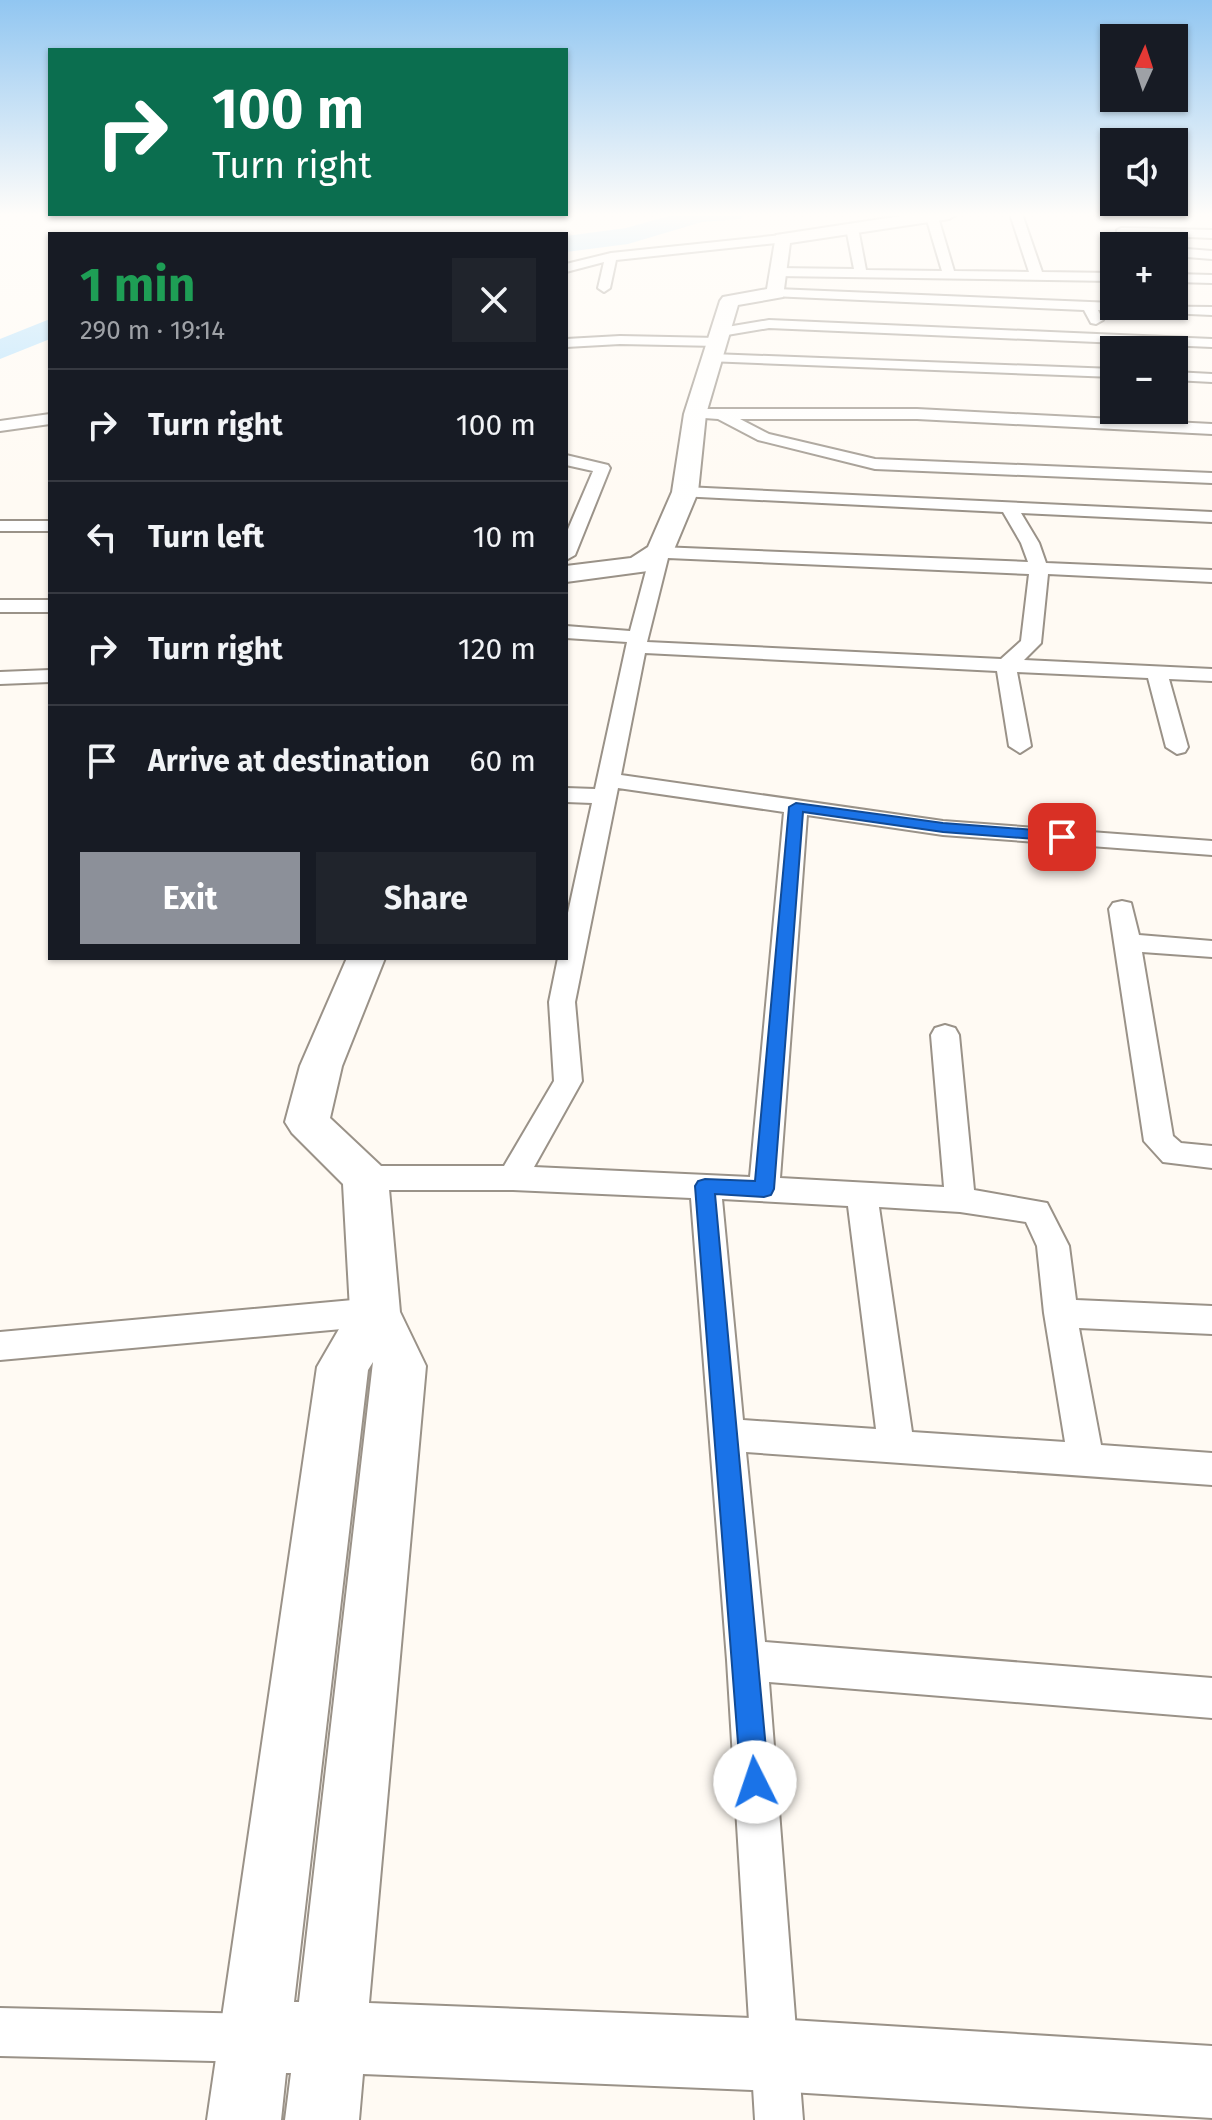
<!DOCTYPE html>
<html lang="en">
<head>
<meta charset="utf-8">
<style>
	:root { --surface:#171b24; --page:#20242c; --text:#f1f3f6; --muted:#9ea1a6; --line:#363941; --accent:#8c9099 }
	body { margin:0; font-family:"Fira Sans",sans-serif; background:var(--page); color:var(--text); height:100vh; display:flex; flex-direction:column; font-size:30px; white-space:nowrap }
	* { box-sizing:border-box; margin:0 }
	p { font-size:26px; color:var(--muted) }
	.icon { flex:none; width:44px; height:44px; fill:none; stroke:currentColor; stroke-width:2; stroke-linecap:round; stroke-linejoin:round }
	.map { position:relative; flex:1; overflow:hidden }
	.drawer { position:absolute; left:48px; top:232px; width:520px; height:728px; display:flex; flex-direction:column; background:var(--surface); border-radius:0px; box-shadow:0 2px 6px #0004 }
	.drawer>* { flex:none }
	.guide { position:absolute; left:48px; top:48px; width:520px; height:168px; border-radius:0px; box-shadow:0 2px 6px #0004; background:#0b6e4f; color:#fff; overflow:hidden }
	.needle { width:52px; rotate:3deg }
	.fabs { position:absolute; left:1100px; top:24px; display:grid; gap:16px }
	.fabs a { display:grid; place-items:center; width:88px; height:88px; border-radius:0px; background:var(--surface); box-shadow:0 2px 6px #0004; font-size:40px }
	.pin { position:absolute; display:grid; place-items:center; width:68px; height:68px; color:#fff; margin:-34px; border-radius:16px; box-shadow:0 4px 12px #0006 }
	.me { position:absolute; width:88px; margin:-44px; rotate:356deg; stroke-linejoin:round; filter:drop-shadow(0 0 6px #0008) }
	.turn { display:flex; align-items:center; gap:28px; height:168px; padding:0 32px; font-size:36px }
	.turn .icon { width:104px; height:104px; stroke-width:2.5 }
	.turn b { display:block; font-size:56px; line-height:68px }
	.round { display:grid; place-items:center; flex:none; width:84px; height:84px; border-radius:0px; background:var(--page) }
	.head { display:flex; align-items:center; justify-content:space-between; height:136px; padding:0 32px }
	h1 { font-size:48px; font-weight:700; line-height:60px; color:#1e9e55 }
	.cta { display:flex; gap:16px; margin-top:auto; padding:16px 32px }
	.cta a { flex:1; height:92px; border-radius:0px; background:var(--accent); color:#fff; font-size:32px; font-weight:700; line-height:92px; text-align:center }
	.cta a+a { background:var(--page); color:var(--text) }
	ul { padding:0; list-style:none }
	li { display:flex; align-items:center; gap:24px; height:112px; padding:0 32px; border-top:2px solid var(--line) }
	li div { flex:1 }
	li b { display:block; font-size:30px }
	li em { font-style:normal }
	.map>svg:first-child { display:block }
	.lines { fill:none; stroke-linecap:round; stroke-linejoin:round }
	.river { fill:#b0e0fe; fill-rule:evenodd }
	.street-casing { stroke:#9a9288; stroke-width:4 }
	.secondary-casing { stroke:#9a9288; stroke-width:4 }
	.street { fill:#fff; fill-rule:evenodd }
	.secondary { fill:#fff; fill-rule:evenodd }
	.route { fill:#1a73e8; stroke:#114b97; stroke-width:2 }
</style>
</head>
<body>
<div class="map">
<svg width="1212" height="2120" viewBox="0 0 1212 2120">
	<rect width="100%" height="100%" fill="#fffaf3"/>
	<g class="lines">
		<path class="river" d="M676,214H744L741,219L702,222L628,244L566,252V236L626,228Z
			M50,319V339L0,359V339Z"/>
		<g class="street-casing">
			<path id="street" d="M930,214L938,217L954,271L1029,272L1010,214H1022L1042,272L1114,273V281L777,276L771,272L777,268L854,269L846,228L852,225L858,228L866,270L942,271L926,217Z
				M1121,228L1212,230V238L1117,234V230Z
				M782,235L786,236V242L616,260L610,288L604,292L598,288L604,262L566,272V264L611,253Z
				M1174,248L1212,251V259L1174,256Z
				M1174,274L1212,275V283L1174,282Z
				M776,289L1114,303V306L1212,307V315L1098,310L1103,320L1096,324L1091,323L1084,310L771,296L770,293Z
				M769,320L1212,339V347L769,328L721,336L714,332L721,328Z
				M620,336L718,338L725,342L718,346L620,344L566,347V339Z
				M712,354L1114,369V377L707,361L705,358Z
				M1174,372L1212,374V382L1174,380Z
				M695,409H917L1212,424V434L917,419H740L769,434L875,459L1212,473V483L875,469L758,440L718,419L690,417V411Z
				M50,414V424L0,431V421Z
				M566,455L608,465L610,468L575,555L566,560V534L593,471L566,465Z
				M685,487L1212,512V522L1021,513L1039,543L1046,563L1212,570V582L1048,574L1041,643L1024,660L1212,669V681L1169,679L1188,747L1185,752L1177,754L1166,747L1148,678L1017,672L1031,746L1020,753L1009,746L997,671L645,653L621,775L943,821L1212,841V855L943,835L807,815L780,1178L944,1187L931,1035L935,1028L945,1025L955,1028L959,1035L974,1190L1047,1203L1069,1246L1076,1300L1212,1306V1334L1079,1328L1101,1445L1212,1453V1485L746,1452L765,1642L1212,1678V1718L769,1682L803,2120H755L727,1660L691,1198L513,1190H365L354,1186L350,1178L354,1170L365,1166H504L554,1081L549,1002L558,958H566V922L592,803L566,802V788L595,789L627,642L566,638V626L630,631L651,552L660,547L1028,562L1021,543L1003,512L679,496L677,492ZM668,558L1029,574L1021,641L1001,659L647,642ZM618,788L784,812L750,1177L534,1167L582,1081L575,1002ZM722,1199L848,1206L876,1429L743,1420ZM879,1207L960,1212L1026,1222L1037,1246L1044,1313L1065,1442L912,1432Z
				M0,521H50V531H0Z
				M0,600H50V612H0Z
				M50,670V682L0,684V672Z
				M1122,901L1131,903L1139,935L1212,941V957L1142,952L1173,1136L1181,1143L1212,1146V1168L1163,1162L1144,1141L1109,909L1113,903Z
				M375,1298L387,1302L391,1312L387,1322L375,1326L0,1360V1332Z
				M0,2008L256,2014L273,2021L280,2038L273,2055L256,2062L0,2056Z"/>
		</g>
		<g class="secondary-casing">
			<path id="secondary" d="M914,214H957L949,219L790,243L783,297L738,305L706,414L698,492L673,552L648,571L566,582V566L631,558L648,547L672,492L684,414L720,301L723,297L767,289L776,235Z
				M347,958H385L342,1066L330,1118L381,1166L388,1178L400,1312L426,1366L369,2003L774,2019L1212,2046V2118L774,2091L363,2074L359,2120H285L291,2073H286L281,2120H207L317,1367L350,1310L343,1184L292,1133L285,1122L300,1066ZM373,1362L299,2002H294L368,1370Z"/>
		</g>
		<use href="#street" class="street"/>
		<use href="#secondary" class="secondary"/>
	</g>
	<linearGradient id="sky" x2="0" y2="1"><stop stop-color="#91c6f1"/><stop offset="0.42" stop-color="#fffdfa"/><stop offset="1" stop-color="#fffdfa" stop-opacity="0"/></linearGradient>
	<rect width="1212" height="511" fill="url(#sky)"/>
	<path class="route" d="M796,803L943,823L1062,832L1070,837L1062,841L943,832L803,812L774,1189L771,1195L764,1197L715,1194L769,1782L765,1791L755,1795L745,1791L741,1782L695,1186L698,1181L705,1179L755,1181L789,807Z"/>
</svg>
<div class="fabs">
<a><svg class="needle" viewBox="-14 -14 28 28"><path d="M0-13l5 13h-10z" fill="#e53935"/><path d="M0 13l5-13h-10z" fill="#9ea1a6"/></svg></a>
<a><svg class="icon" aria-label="sound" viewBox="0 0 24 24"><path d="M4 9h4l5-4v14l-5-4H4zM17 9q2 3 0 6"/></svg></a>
<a>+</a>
<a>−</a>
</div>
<div class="pin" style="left:1062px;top:837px;background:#d93025"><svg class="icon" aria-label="arrive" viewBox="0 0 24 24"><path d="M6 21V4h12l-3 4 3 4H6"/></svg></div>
<svg class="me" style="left:755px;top:1782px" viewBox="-20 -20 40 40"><circle r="19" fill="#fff"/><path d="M0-13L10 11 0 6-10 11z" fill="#1a73e8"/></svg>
<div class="guide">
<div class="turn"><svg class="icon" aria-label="right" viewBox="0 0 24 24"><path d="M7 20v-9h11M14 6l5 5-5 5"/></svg><div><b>100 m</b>Turn right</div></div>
</div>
<section class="drawer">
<div class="head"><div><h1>1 min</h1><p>290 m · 19:14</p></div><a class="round"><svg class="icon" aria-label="close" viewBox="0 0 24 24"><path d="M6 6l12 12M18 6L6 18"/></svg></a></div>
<ul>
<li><svg class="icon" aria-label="right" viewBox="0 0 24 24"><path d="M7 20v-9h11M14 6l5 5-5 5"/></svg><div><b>Turn right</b></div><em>100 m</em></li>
<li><svg class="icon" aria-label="left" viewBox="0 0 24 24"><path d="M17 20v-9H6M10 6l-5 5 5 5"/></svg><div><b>Turn left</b></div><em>10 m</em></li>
<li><svg class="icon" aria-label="right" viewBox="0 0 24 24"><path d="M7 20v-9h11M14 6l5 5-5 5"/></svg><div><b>Turn right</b></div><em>120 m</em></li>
<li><svg class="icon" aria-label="arrive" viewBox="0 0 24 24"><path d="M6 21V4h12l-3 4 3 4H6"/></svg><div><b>Arrive at destination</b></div><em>60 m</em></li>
</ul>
<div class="cta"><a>Exit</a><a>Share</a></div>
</section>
</div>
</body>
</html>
